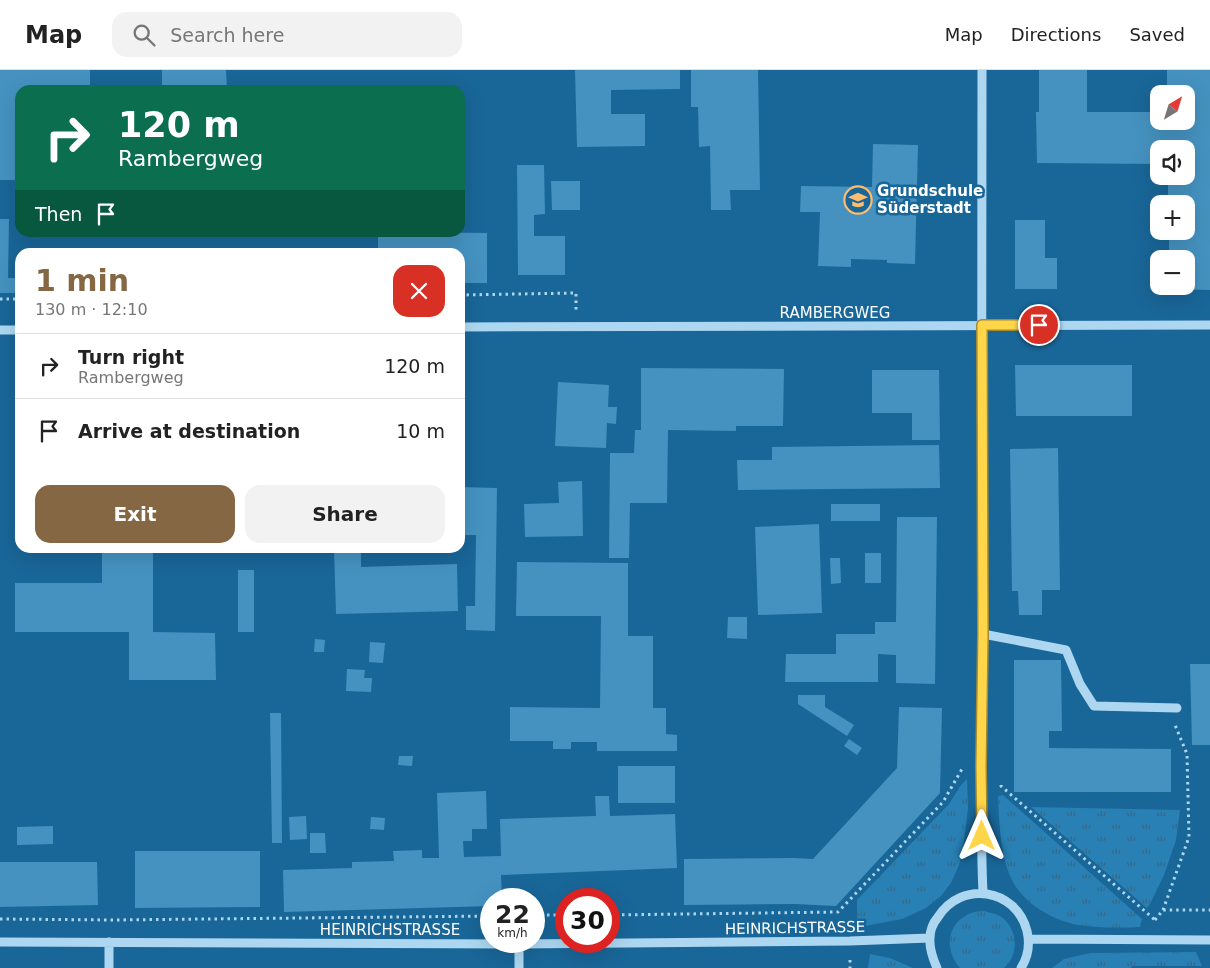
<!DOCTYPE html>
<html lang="en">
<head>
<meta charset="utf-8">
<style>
	:root { --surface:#fff; --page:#f2f2f2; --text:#222; --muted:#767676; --line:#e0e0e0; --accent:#856744 }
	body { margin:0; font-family:"DejaVu Sans",sans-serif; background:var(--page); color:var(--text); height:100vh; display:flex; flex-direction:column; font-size:19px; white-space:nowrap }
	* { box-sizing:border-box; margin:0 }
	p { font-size:16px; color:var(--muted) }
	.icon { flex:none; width:28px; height:28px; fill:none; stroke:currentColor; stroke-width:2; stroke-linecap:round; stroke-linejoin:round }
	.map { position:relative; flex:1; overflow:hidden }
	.drawer { position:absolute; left:15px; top:178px; width:450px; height:305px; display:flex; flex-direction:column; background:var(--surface); border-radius:15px; box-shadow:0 5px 20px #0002 }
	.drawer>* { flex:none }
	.top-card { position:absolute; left:15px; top:15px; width:450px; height:152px; border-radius:15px; box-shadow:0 5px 20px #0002; background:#0b6e4f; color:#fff; overflow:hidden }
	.needle { width:32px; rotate:38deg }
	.controls { position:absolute; left:1150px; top:15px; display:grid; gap:10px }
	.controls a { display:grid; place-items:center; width:45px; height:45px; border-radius:10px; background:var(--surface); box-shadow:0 5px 20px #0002; font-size:25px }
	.speed { position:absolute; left:480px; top:818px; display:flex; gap:10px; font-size:25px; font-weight:700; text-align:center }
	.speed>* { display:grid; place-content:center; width:65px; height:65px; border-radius:50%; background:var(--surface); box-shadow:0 5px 20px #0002; line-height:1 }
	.speed small { font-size:12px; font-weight:400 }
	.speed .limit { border:8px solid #d22; background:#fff; color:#111 }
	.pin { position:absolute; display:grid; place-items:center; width:42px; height:42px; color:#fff; margin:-21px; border:2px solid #fff; border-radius:50%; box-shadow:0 1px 5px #0007 }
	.me { position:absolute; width:55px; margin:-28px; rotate:0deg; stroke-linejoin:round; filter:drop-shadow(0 0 4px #0008) }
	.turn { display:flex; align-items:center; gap:18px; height:105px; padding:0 20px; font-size:22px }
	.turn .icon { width:65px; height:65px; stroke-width:2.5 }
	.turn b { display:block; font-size:35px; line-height:42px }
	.then { display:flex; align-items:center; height:48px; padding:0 20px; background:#0003; gap:10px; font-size:19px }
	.round { display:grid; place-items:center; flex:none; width:52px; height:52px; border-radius:15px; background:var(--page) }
	.head { display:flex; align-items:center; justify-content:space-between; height:85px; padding:0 20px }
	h1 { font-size:30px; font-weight:700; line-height:38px; color:var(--accent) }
	.action { display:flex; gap:10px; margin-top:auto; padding:10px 20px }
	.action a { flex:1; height:58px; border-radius:15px; background:var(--accent); color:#fff; font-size:20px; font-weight:700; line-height:58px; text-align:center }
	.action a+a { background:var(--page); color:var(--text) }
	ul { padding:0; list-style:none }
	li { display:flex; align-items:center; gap:15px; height:65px; padding:0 20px; border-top:1px solid var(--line) }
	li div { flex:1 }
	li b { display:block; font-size:19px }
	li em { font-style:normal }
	header { display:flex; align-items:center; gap:30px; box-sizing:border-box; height:70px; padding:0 25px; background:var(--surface); border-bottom:1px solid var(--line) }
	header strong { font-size:24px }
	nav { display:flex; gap:28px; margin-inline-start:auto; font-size:18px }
	.search { width:350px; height:45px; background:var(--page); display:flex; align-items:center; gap:12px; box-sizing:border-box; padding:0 18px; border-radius:15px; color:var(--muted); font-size:19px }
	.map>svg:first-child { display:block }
	.grass { fill:url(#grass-tufts) }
	.building { fill:#4592c0 }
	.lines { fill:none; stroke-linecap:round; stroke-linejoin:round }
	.path { stroke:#add7f1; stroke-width:3; stroke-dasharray:2.5 4; stroke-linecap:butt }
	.minor { stroke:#add7f1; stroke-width:9 }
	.route-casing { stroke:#a68a30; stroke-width:12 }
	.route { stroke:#ffd54a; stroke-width:9 }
	.labels { text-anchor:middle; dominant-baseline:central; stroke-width:5; stroke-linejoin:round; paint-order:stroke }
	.poi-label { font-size:15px; font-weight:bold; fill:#fff; stroke:#196698; text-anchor:start }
	.street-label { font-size:15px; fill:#fff; stroke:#196698 }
</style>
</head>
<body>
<header>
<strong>Map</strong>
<div class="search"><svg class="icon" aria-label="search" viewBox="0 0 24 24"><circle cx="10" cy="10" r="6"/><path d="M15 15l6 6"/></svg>Search here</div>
<nav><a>Map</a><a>Directions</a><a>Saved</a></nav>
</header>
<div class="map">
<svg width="1210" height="898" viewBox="0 0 1210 898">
	<defs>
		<pattern id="grass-tufts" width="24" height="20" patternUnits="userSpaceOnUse" patternTransform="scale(1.25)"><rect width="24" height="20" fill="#2880b4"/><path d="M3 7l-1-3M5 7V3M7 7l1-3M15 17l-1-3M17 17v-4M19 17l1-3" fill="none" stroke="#386985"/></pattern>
	</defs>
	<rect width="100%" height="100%" fill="#196698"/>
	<path class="grass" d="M967,709L968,739L963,778L959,795L951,813L941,826L926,838L902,849L865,856L857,855V830L949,734L961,715Z
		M1003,725L1142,849L1140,857C1120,858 1098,858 1079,855C1051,850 1021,832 1010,806C1000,782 999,751 998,726Z
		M1031,737L1180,740L1176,770L1164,805L1151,832L1147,838Z
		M984,841C991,843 998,844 1003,848C1018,861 1019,885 1004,898H960C946,882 945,858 965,846C971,842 978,841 984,841Z
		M1196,882L1202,896H1132L1131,898H1052L1064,889L1090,883Z
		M870,884L890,888L913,898H868Z"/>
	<path class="building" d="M0,0H90V20H20V110H0Z
		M162,0H226L227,20H162Z
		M575,0H680V19L611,20V44H645V76L577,77Z
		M691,0H758L760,120H730L731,140H711L710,76L699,77L698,37H691Z
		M1039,0H1087V42H1159V51H1186V24H1167V0H1210V220L1169,219V216H1186V189H1169V161H1186V134H1168V106H1186V79H1159V94L1037,93L1036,42H1039Z
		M873,74L918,75L915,194L887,193V190L851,189V197L818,196L820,142H800L801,116L872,117Z
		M517,95H544L545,144L534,145V166H565V205H518Z
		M551,111H580V140H552Z
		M0,149H9L8,208H20V223H0Z
		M1015,150H1045V188H1057V219H1015Z
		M378,162L487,163V213H460V182H378Z
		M1015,295H1132V346H1016Z
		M641,298L784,299L783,356H736V361L668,360L667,433H630L629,488H609L610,383H634L635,360H641Z
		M872,300H939L940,370H912V343H872Z
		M558,312L609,315L608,337H617L616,354L607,353L606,378L555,376Z
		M939,375L940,418L738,420L737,390H772V377Z
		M1058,378L1060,520H1042V545H1019L1018,521H1012L1010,379Z
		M582,411L583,466L525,467L524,434L559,433L558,412Z
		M460,417L497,418L495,561L466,560V536H475L476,465H460Z
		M831,434H880V451H831Z
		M897,447H937L935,614L896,613V585L878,584V612H785L786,584H836V564H875V552H896Z
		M819,454L822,543L758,545L755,457Z
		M102,478H153V562L215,563L216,610H129V562H15V513H102Z
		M334,478H361V497L457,494L458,541L336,544Z
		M865,483H881V513H865Z
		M830,488H840L841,513L831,514Z
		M517,492L628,493V566H653V638H666V664L677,665V681H597V672H571V679H553V671H510V637L600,638L601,546H516Z
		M238,500H254V562H238Z
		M728,547H747V569L727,568Z
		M315,569L325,570L324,582H314Z
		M370,572L385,573L383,593L369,592Z
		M1014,590H1061L1062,661H1049V678L1171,679V722H1014Z
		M1190,594H1210V675H1192Z
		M347,599L365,600L364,608H372L371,622L346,621Z
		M798,625H825V637L854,655L847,666L798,634Z
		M899,637L942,638L940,723L836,836L795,834L684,835V789L794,788L813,789L897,698Z
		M270,643H281L282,773H272Z
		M849,669L862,678L857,685L844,676Z
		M399,686H413L412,696L398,695Z
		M618,696H675V733H618Z
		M486,721L487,759H472V771H463L464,787L501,786L500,749L596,746L595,726H609L610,746L675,744L677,798L501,805L502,829H491V836L284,842L283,800L352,798V792L394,791L393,781L422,780V788H439L437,723Z
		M306,746L307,769L290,770L289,747Z
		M371,747L385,748L384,760L370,759Z
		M53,756V774L17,775V757Z
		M310,763H325L326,783H310Z
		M135,781H260V837L135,838Z
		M0,792H97L98,835L0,837Z"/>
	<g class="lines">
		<path class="path" d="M460,225L576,223V240
			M0,229H20
			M1001,715V716L1155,850V852
			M1163,840L1189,767L1187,684L1175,655
			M534,845H566
			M609,845L838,842L943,732L962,699
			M0,849L112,850L491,846
			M1155,850L1163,840H1210
			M850,890V898"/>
		<path class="minor" d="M982,0C981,187 982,375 983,562C983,649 979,736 983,823
			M460,257L1210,255
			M0,260H20
			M983,564L1066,580L1080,614L1094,636L1177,638
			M1029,869L1210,870
			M0,872L519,874L850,871L930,868
			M519,874V898
			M109,898V872
			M937,898C933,889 929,879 930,868C930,860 933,853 938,847C961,810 1016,818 1027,861C1030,874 1028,887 1021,898"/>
	</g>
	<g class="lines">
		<g class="route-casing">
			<path id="route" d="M982,766L981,697L983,564L982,255H1039"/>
		</g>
		<use href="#route" class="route"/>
	</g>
	<defs>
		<g id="school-ring" transform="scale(1.4375)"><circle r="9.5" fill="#196698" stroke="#ffbc6d" stroke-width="1.5"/><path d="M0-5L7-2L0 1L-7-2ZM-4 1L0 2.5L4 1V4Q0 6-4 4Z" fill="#ffbc6d"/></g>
	</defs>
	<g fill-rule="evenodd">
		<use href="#school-ring" x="858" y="130"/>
	</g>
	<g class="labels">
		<g class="poi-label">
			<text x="877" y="121">Grundschule<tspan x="877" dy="17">Süderstadt</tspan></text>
		</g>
		<g class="street-label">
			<text x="835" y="243">RAMBERGWEG</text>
			<text transform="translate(795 858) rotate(-1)">HEINRICHSTRASSE</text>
			<text x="390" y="860">HEINRICHSTRASSE</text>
		</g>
	</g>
</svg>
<div class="controls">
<a><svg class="needle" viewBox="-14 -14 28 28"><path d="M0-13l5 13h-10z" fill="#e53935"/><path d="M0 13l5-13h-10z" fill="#767676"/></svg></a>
<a><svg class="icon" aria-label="sound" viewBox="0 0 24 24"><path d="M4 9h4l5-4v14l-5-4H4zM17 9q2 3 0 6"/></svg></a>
<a>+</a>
<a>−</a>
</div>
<div class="speed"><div>22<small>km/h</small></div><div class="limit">30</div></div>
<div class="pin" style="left:1039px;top:255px;background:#d93025"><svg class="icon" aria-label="arrive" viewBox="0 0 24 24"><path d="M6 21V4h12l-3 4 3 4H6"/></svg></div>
<svg class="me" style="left:982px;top:766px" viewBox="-20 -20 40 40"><path d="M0-17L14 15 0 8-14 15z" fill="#ffd54a" stroke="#fff" stroke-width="4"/></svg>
<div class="top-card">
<div class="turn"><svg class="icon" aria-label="right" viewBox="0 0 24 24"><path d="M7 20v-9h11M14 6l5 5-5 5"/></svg><div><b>120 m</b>Rambergweg</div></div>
<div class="then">Then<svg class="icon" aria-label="arrive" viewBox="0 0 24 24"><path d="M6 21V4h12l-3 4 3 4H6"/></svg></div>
</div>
<section class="drawer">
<div class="head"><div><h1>1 min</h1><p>130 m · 12:10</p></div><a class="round" style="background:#d93025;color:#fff"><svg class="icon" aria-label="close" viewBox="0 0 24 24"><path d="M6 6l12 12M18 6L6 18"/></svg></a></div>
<ul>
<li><svg class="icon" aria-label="right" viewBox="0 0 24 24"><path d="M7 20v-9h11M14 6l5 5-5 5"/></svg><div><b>Turn right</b><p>Rambergweg</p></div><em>120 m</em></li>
<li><svg class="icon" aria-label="arrive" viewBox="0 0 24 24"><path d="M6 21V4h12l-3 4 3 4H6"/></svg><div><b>Arrive at destination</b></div><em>10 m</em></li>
</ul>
<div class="action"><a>Exit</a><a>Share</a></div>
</section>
</div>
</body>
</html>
